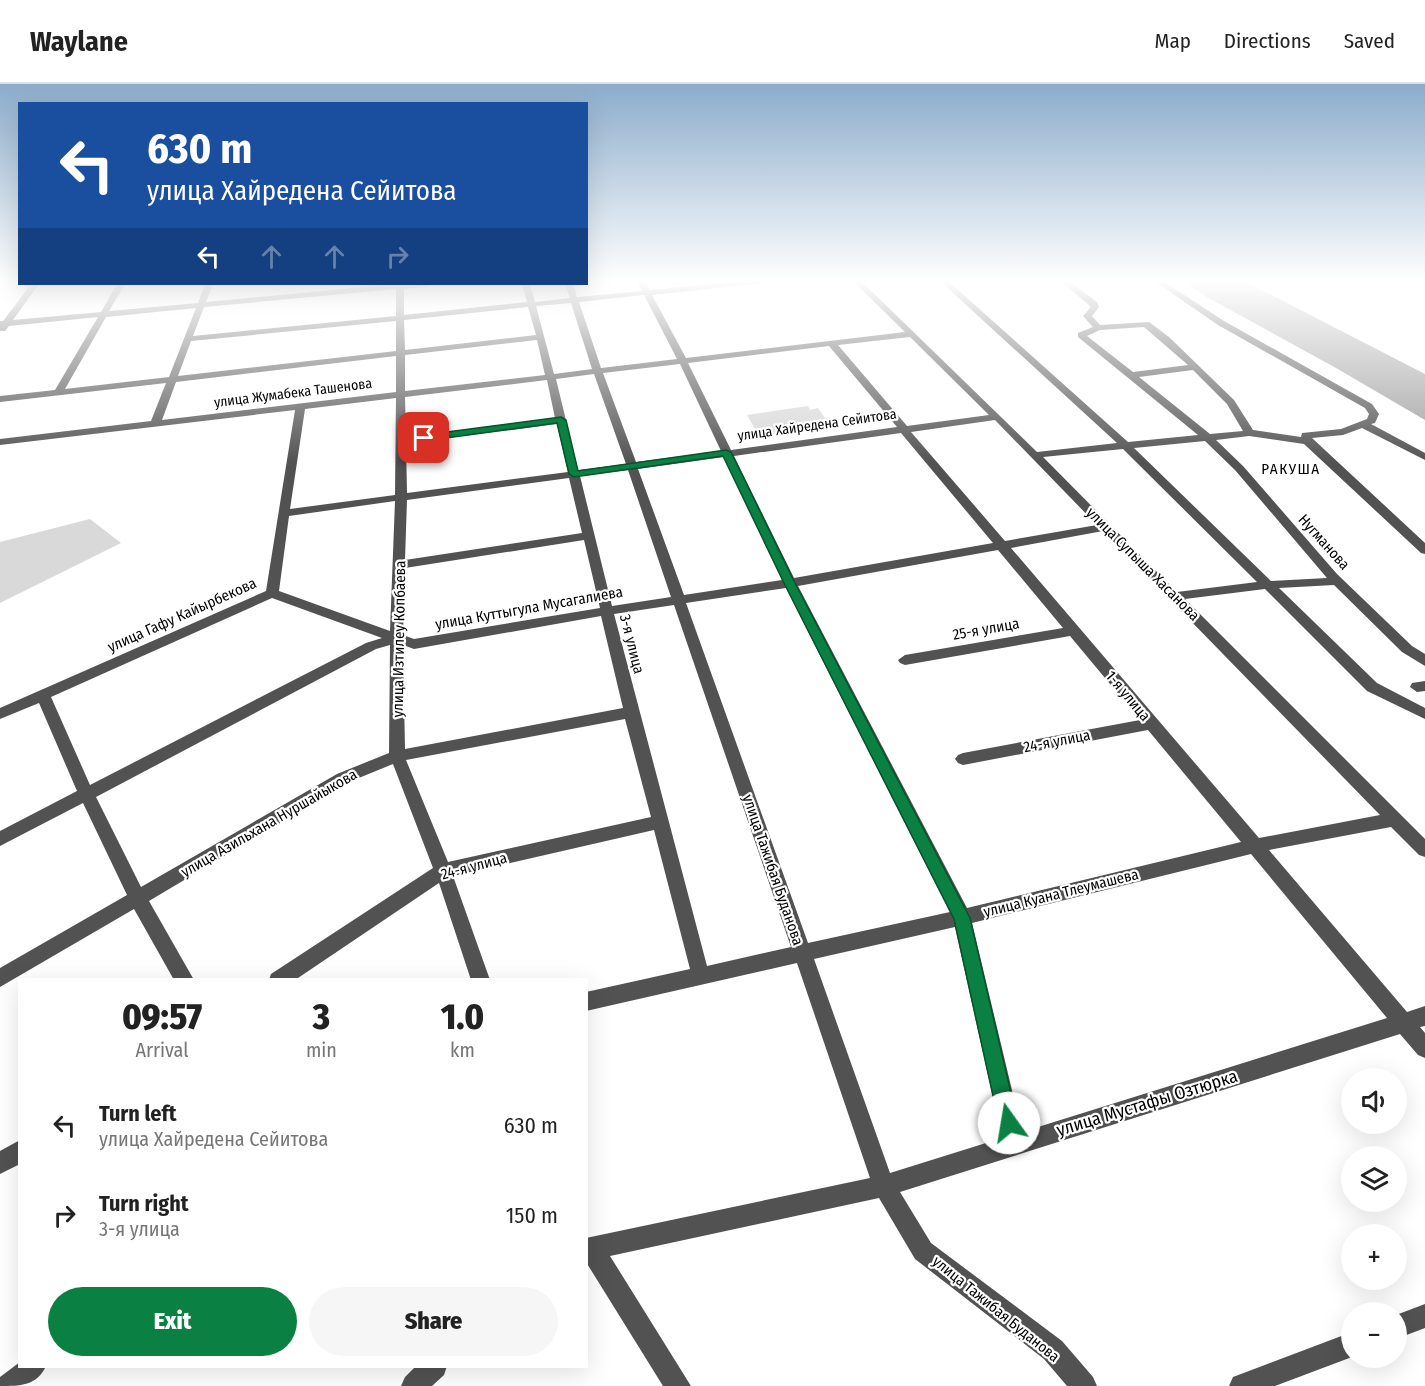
<!DOCTYPE html>
<html lang="en">
<head>
<meta charset="utf-8">
<style>
	:root { --surface:#fff; --page:#f6f6f6; --text:#222; --muted:#767676; --line:#e0e0e0; --accent:#0b8043 }
	body { margin:0; font-family:"Fira Sans Condensed",sans-serif; background:var(--page); color:var(--text); height:100vh; display:flex; flex-direction:column; font-size:22px; white-space:nowrap }
	* { box-sizing:border-box; margin:0 }
	p { font-size:20px; color:var(--muted) }
	.icon { flex:none; width:33px; height:33px; fill:none; stroke:currentColor; stroke-width:2; stroke-linecap:round; stroke-linejoin:round }
	.map { position:relative; flex:1; overflow:hidden }
	.sheet { position:absolute; left:18px; top:894px; width:570px; height:390px; display:flex; flex-direction:column; background:var(--surface); border-radius:0px; box-shadow:0 6px 24px #0002 }
	.sheet>* { flex:none }
	.top-card { position:absolute; left:18px; top:18px; width:570px; height:183px; border-radius:0px; box-shadow:0 6px 24px #0002; background:#1a4fa0; color:#fff; overflow:hidden }
	.tools { position:absolute; left:1341px; top:984px; display:grid; gap:12px }
	.tools a { display:grid; place-items:center; width:66px; height:66px; border-radius:50%; background:var(--surface); box-shadow:0 6px 24px #0002; font-size:30px }
	.pin { position:absolute; display:grid; place-items:center; width:51px; height:51px; color:#fff; margin:-26px; border-radius:12px; box-shadow:0 3px 9px #0006 }
	.me { position:absolute; width:66px; margin:-33px; rotate:347deg; stroke-linejoin:round; filter:drop-shadow(0 0 4px #0008) }
	.turn { display:flex; align-items:center; gap:21px; height:126px; padding:0 30px; font-size:27px }
	.turn .icon { width:78px; height:78px; stroke-width:2.5 }
	.turn b { display:block; font-size:42px; line-height:51px }
	.lanes { display:flex; align-items:center; height:57px; padding:0 30px; background:#0003; justify-content:center; gap:30px; direction:ltr }
	.lanes .off { opacity:.35 }
	.eta { display:flex; justify-content:space-evenly; align-items:center; height:102px; text-align:center }
	.eta b { font-size:36px; font-weight:800; line-height:42px }
	.primary-button { display:flex; gap:12px; margin-top:auto; padding:12px 30px }
	.primary-button a { flex:1; height:69px; border-radius:36px; background:var(--accent); color:#fff; font-size:24px; font-weight:800; line-height:69px; text-align:center }
	.primary-button a+a { background:var(--page); color:var(--text) }
	ul { padding:0; list-style:none }
	li { display:flex; align-items:center; gap:18px; height:90px; padding:0 30px }
	li div { flex:1 }
	li b { display:block; font-size:22px }
	li em { font-style:normal }
	header { display:flex; align-items:center; gap:36px; box-sizing:border-box; height:84px; padding:0 30px; background:var(--surface); border-bottom:2px solid var(--line) }
	header strong { font-size:28px }
	nav { display:flex; gap:33px; margin-inline-start:auto; font-size:21px }
	.map>svg:first-child { display:block }
	.green { fill:#d9d9d9 }
	.water { fill:#a0a0a0 }
	.lines { fill:none; stroke-linecap:round; stroke-linejoin:round }
	.minor { fill:#525252; fill-rule:evenodd }
	.route { fill:#0b8043; stroke:#07532c; stroke-width:1.5 }
	.labels { text-anchor:middle; dominant-baseline:central; stroke-width:4.5; stroke-linejoin:round; paint-order:stroke }
	.far-street-label { font-size:14px; fill:#000; stroke:#fff }
	.far-quarter-label { font-size:15px; letter-spacing:1.5px; fill:#000; stroke:#fff }
	.street-label { font-size:15px; fill:#000; stroke:#fff }
	.near-street-label { font-size:18px; fill:#000; stroke:#fff }
</style>
</head>
<body>
<header>
<strong>Waylane</strong>
<nav><a>Map</a><a>Directions</a><a>Saved</a></nav>
</header>
<div class="map">
<svg width="1425" height="1302" viewBox="0 0 1425 1302">
	<rect width="100%" height="100%" fill="#fff"/>
	<path class="green" d="M808,322L810,326L818,324L827,337L818,338L821,343L759,352L747,331Z
		M90,435L121,459L0,519V458Z"/>
	<path class="water" d="M1183,197H1244L1425,290V336L1336,284L1207,213Z"/>
	<g class="lines">
		<path class="minor" d="M637,197H645L650,206L744,197H767L763,199L652,211L686,274L905,248L853,197H861L1037,368L1117,359L940,197H948L1128,358L1198,351L1078,253V249L1093,243L1083,232L1091,223L1061,197H1069L1097,218L1099,223L1092,232L1100,241L1149,238L1169,253L1234,316L1253,346L1301,353L1302,349L1341,345L1367,335L1369,330L1365,324L1218,241L1154,197H1163L1224,237L1372,320L1379,330L1375,339L1371,340L1425,369V376L1362,344L1343,351L1312,354L1425,459V470L1421,469L1304,360L1249,352L1216,356L1243,382L1337,490L1412,562L1425,570V582L1402,568L1334,501L1279,504L1377,599L1425,624V635L1367,607L1265,505L1185,515L1425,755V773L1419,771L1391,743L1269,766L1407,928L1425,922V942L1420,943L1425,949V974L1418,971L1400,950L900,1108L931,1159L1062,1257L1093,1293L1097,1302H1067L1044,1275L915,1175L879,1114L610,1172L691,1302H663L586,1178V1154L870,1094L797,879L586,927V908L690,885L654,746L453,792L490,896H471L439,799L295,896H269L271,890L433,784L393,680L349,698L149,817L194,896H174L134,825L0,903V884L127,811L83,719L0,762V747L77,707L39,619L0,635V624L266,507L295,326L0,361V355L151,337L166,299L0,318V312L55,306L98,233L9,242L5,247H0V237H3L31,200H39L13,236L101,228L117,200H125L109,227L198,219L205,200H213L206,218L396,200H433L429,202L404,205V231L527,218L522,200H530L535,218L570,214L565,200H573L577,213L642,207ZM396,205V232L193,252L204,223ZM644,211L677,275L601,284L579,218ZM571,219L592,285L554,290L536,222ZM528,223L536,251L405,266L404,236ZM196,224L169,293L65,305L106,233ZM396,237V267L178,292L191,257ZM1144,243L1188,281L1133,288L1087,252L1100,246ZM910,253L989,331L907,342L838,261ZM537,256L545,291L405,307V271ZM829,262L897,343L731,366L688,279ZM396,272V308L162,336L176,298ZM680,280L721,367L636,378L603,289ZM1193,286L1227,320L1243,347L1210,350L1139,293ZM594,290L626,380L578,386L556,295ZM547,296L555,334L406,353L405,313ZM396,314L395,411L290,425L305,325ZM995,336L1097,441L1005,457L911,348ZM557,340L568,388L407,409L406,359ZM901,349L993,459L794,494L734,372ZM1205,357L1235,386L1327,494L1271,497L1134,364ZM1123,365L1257,498L1177,508L1043,373ZM724,373L782,496L684,511L638,385ZM628,386L671,513L612,522L580,392ZM569,394L582,449L405,476L407,416ZM395,417L390,547L279,507L289,432ZM1103,447L1380,731L1259,754L1011,464ZM584,456L600,524L414,555L403,551L405,484ZM998,466L1063,544L905,571L898,576L900,579L905,581L1070,552L1140,636L963,669L958,671L955,675L958,679L963,681L1148,646L1241,758L967,824L798,502ZM786,504L950,828L808,859L686,519ZM272,514L382,554L366,559L90,701L51,613ZM674,521L791,863L707,882L614,530ZM601,532L623,624L405,665L403,561L414,565ZM390,561L389,669L337,690L141,803L96,713L376,565ZM625,635L651,733L448,778L406,676ZM1251,770L1387,934L1022,1048L972,839ZM955,843L1002,1054L890,1089L814,875Z
			M1425,597V607L1417,608L1410,603L1412,599Z
			M20,1056V1080L0,1090V1067Z
			M1425,1220V1244L1396,1255V1231Z
			M1352,1248V1273L1275,1302H1229L1233,1293Z
			M20,1278V1282H46C37,1302 20,1302 0,1302V1293Z
			M416,1282H447L444,1291L432,1302H401L405,1293Z"/>
	</g>
	<linearGradient id="sky" x2="0" y2="1"><stop stop-color="#8baccb"/><stop offset="0.52" stop-color="#fff"/><stop offset="1" stop-color="#fff" stop-opacity="0"/></linearGradient>
	<rect width="1425" height="379" fill="url(#sky)"/>
	<path class="route" d="M561,333L566,336L578,387L726,366L731,368L795,499L970,834L1018,1039L1015,1045L1009,1048L1002,1045L999,1039L954,835L784,499L723,372L574,393L569,390L557,339L424,357L419,354L424,351Z"/>
	<g class="labels">
		<g class="far-street-label">
			<text transform="translate(293 309) rotate(-7)">улица Жумабека Ташенова</text>
			<text transform="translate(817 341) rotate(-8)">улица Хайредена Сейитова</text>
		</g>
		<g class="far-quarter-label">
			<text x="1291" y="385">РАКУША</text>
		</g>
		<g class="street-label">
			<text transform="translate(1324 458) rotate(48)">Нугманова</text>
			<text transform="translate(1143 480) rotate(45)">улица Супыша Хасанова</text>
			<text transform="translate(529 524) rotate(-10)">улица Куттыгула Мусагалиева</text>
			<text transform="translate(182 531) rotate(-24)">улица Гафу Кайырбекова</text>
			<text transform="translate(986 545) rotate(-10)">25-я улица</text>
			<text transform="translate(399 555) rotate(-89)">улица Изтилеу Копбаева</text>
			<text transform="translate(632 560) rotate(76)">3-я улица</text>
			<text transform="translate(1128 612) rotate(50)">1-я улица</text>
			<text transform="translate(1057 657) rotate(-11)">24-я улица</text>
			<text transform="translate(269 739) rotate(-30)">улица Азильхана Нуршайыкова</text>
			<text transform="translate(474 782) rotate(-15)">24-я улица</text>
			<text transform="translate(773 786) rotate(71)">улица Тажибая Буданова</text>
			<text transform="translate(1061 809) rotate(-14)">улица Куана Тлеумашева</text>
			<text transform="translate(996 1225) rotate(39)">улица Тажибая Буданова</text>
		</g>
		<g class="near-street-label">
			<text transform="translate(1147 1019) rotate(-17)">улица Мустафы Озтюрка</text>
		</g>
	</g>
</svg>
<div class="tools">
<a><svg class="icon" aria-label="sound" viewBox="0 0 24 24"><path d="M4 9h4l5-4v14l-5-4H4zM17 9q2 3 0 6"/></svg></a>
<a><svg class="icon" aria-label="layers" viewBox="0 0 24 24"><path d="M12 4l9 5-9 5-9-5zM3 14l9 5 9-5"/></svg></a>
<a>+</a>
<a>−</a>
</div>
<div class="pin" style="left:424px;top:354px;background:#d93025"><svg class="icon" aria-label="arrive" viewBox="0 0 24 24"><path d="M6 21V4h12l-3 4 3 4H6"/></svg></div>
<svg class="me" style="left:1009px;top:1039px" viewBox="-20 -20 40 40"><circle r="19" fill="#fff"/><path d="M0-13L10 11 0 6-10 11z" fill="#0b8043"/></svg>
<div class="top-card">
<div class="turn"><svg class="icon" aria-label="left" viewBox="0 0 24 24"><path d="M17 20v-9H6M10 6l-5 5 5 5"/></svg><div><b>630 m</b>улица Хайредена Сейитова</div></div>
<div class="lanes"><svg class="icon" aria-label="left" viewBox="0 0 24 24"><path d="M17 20v-9H6M10 6l-5 5 5 5"/></svg><svg class="icon off" aria-label="ahead" viewBox="0 0 24 24"><path d="M12 20V5M6 11l6-6 6 6"/></svg><svg class="icon off" aria-label="ahead" viewBox="0 0 24 24"><path d="M12 20V5M6 11l6-6 6 6"/></svg><svg class="icon off" aria-label="right" viewBox="0 0 24 24"><path d="M7 20v-9h11M14 6l5 5-5 5"/></svg></div>
</div>
<section class="sheet">
<div class="eta">
<div><b>09:57</b><p>Arrival</p></div>
<div><b>3</b><p>min</p></div>
<div><b>1.0</b><p>km</p></div>
</div>
<ul>
<li><svg class="icon" aria-label="left" viewBox="0 0 24 24"><path d="M17 20v-9H6M10 6l-5 5 5 5"/></svg><div><b>Turn left</b><p>улица Хайредена Сейитова</p></div><em>630 m</em></li>
<li><svg class="icon" aria-label="right" viewBox="0 0 24 24"><path d="M7 20v-9h11M14 6l5 5-5 5"/></svg><div><b>Turn right</b><p>3-я улица</p></div><em>150 m</em></li>
</ul>
<div class="primary-button"><a>Exit</a><a>Share</a></div>
</section>
</div>
</body>
</html>
